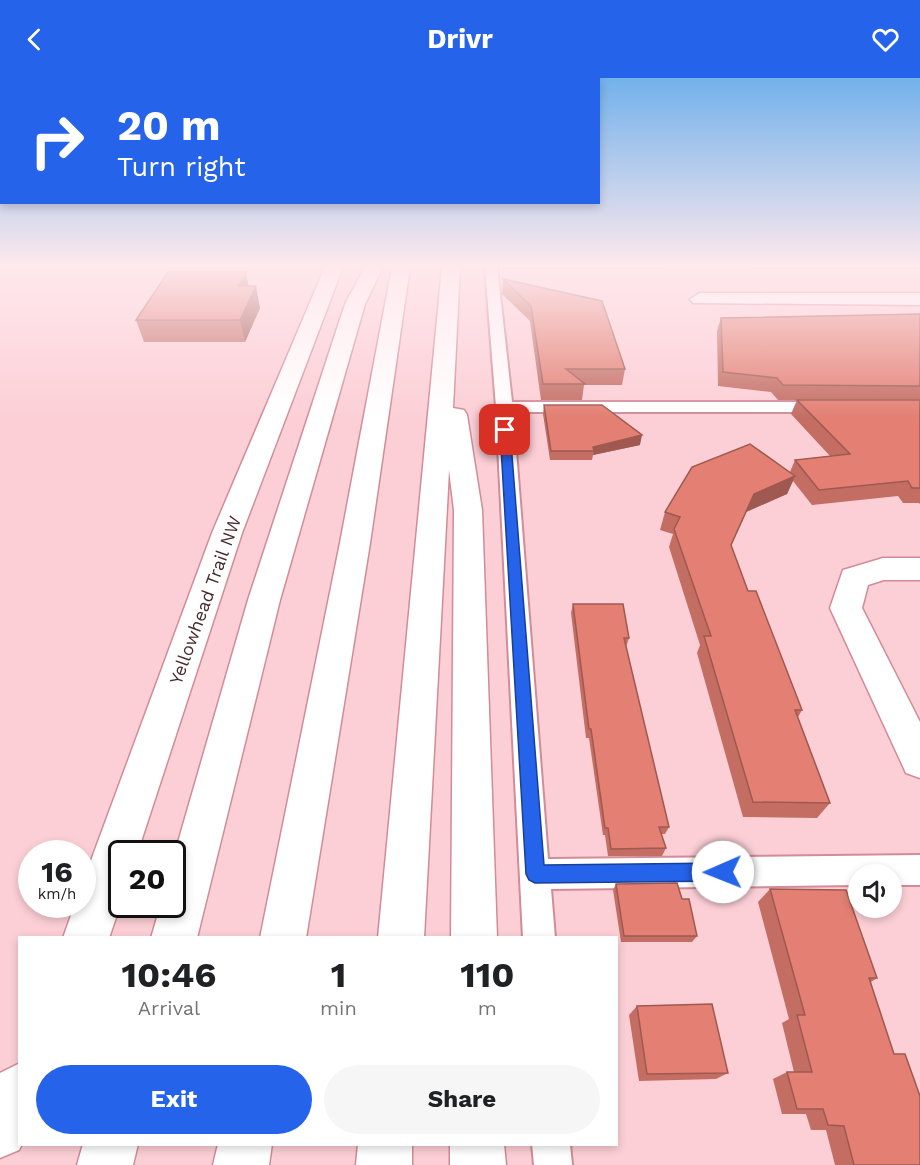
<!DOCTYPE html>
<html lang="en">
<head>
<meta charset="utf-8">
<style>
	:root { --surface:#fff; --page:#f6f6f6; --text:#202124; --muted:#757577; --accent:#2563eb }
	body { margin:0; font-family:"Work Sans",sans-serif; background:var(--page); color:var(--text); height:100vh; display:flex; flex-direction:column; font-size:22px; white-space:nowrap }
	* { box-sizing:border-box; margin:0 }
	p { font-size:20px; color:var(--muted) }
	.icon { flex:none; width:33px; height:33px; fill:none; stroke:currentColor; stroke-width:2; stroke-linecap:round; stroke-linejoin:round }
	.map { position:relative; flex:1; overflow:hidden }
	.side { position:absolute; left:18px; top:858px; width:600px; height:210px; display:flex; flex-direction:column; background:var(--surface); border-radius:0px; box-shadow:0 3px 9px #0003 }
	.side>* { flex:none }
	.banner { position:absolute; left:0px; top:0px; width:600px; height:126px; box-shadow:0 3px 9px #0003; background:#2563eb; color:#fff; overflow:hidden }
	.controls { position:absolute; left:848px; top:786px; display:grid; gap:12px }
	.controls a { display:grid; place-items:center; width:54px; height:54px; border-radius:50%; background:var(--surface); box-shadow:0 3px 9px #0003; font-size:30px }
	.speed { position:absolute; left:18px; top:762px; display:flex; gap:12px; font-size:30px; font-weight:700; text-align:center }
	.speed>* { display:grid; place-content:center; width:78px; height:78px; border-radius:50%; background:var(--surface); box-shadow:0 3px 9px #0003; line-height:1 }
	.speed small { font-size:15px; font-weight:400 }
	.speed .limit { border:3px solid #111; border-radius:9px; background:#fff; color:#111 }
	.pin { position:absolute; display:grid; place-items:center; width:51px; height:51px; color:#fff; margin:-26px; border-radius:12px; box-shadow:0 3px 9px #0006 }
	.me { position:absolute; width:66px; margin:-33px; rotate:269deg; stroke-linejoin:round; filter:drop-shadow(0 0 4px #0008) }
	.turn { display:flex; align-items:center; gap:21px; height:126px; padding:0 18px; font-size:27px }
	.turn .icon { width:78px; height:78px; stroke-width:2.5 }
	.turn b { display:block; font-size:42px; line-height:51px }
	.eta { display:flex; justify-content:space-evenly; align-items:center; height:102px; text-align:center }
	.eta b { font-size:36px; font-weight:700; line-height:42px }
	.button { display:flex; gap:12px; margin-top:auto; padding:12px 18px }
	.button a { flex:1; height:69px; border-radius:36px; background:var(--accent); color:#fff; font-size:24px; font-weight:700; line-height:69px; text-align:center }
	.button a+a { background:var(--page); color:var(--text) }
	header { display:flex; justify-content:space-between; align-items:center; height:78px; padding:0 18px; background:var(--accent); color:#fff; font-size:27px; font-weight:700 }
	.map>svg:first-child { display:block }
	.lines { fill:none; stroke-linecap:round; stroke-linejoin:round }
	.lane-casing { stroke:#d18c98; stroke-width:4 }
	.street-casing { stroke:#d18c98; stroke-width:3 }
	.highway-casing { stroke:#d18c98; stroke-width:3 }
	.lane { fill:#fff; fill-rule:evenodd }
	.street { fill:#fff; fill-rule:evenodd }
	.highway { fill:#fff; fill-rule:evenodd }
	.wall { fill:#c36d63 }
	.shaded-wall { fill:#9f5950 }
	.building { fill:#e37f73; stroke:#9f5950; stroke-width:1.5 }
	.route { fill:#2563eb; stroke:#184099; stroke-width:1.5 }
	.labels { text-anchor:middle; dominant-baseline:central; stroke-width:4.5; stroke-linejoin:round; paint-order:stroke }
	.street-label { font-size:18px; fill:#472a2f; stroke:#fefefe }
</style>
</head>
<body>
<header><svg class="icon" aria-label="back" viewBox="0 0 24 24"><path d="M15 5l-7 7 7 7"/></svg>Drivr<svg class="icon" aria-label="heart" viewBox="0 0 24 24"><path d="M12 20l-8-8c-3-5 5-10 8-4 3-6 11-1 8 4z"/></svg></header>
<div class="map">
<svg width="920" height="1087" viewBox="0 0 920 1087">
	<rect width="100%" height="100%" fill="#fccfd6"/>
	<g class="lines">
		<g class="lane-casing">
			<path id="lane" d="M485,189H497L512,324H826L834,329L826,334H513L548,781L920,777V807H891V796H858V807L551,811L555,860H523L496,329Z
				M532,1066H570L572,1087H534Z"/>
		</g>
		<g class="street-casing">
			<path id="street" d="M325,189H343L242,455L137,776H122V822L109,860H63L75,826H82V807L212,455Z
				M700,215H920V227L693,225L690,221Z
				M883,480H920V502H884L868,507L862,530L920,644V700L906,695L830,530L843,492Z
				M20,985V1066H22L19,1072L0,1080V995Z"/>
		</g>
		<g class="highway-casing">
			<path id="highway" d="M365,189H383L365,226L280,522L197,860H151L161,826H172V785L248,522L345,226Z
				M392,189H410L370,465L306,860H260L340,465Z
				M442,189H460L453,330L464,332L467,337L482,432L497,860H451L454,432L449,392L424,860H378Z
				M83,1066H138L133,1087H77Z
				M218,1066H272L269,1087H213Z
				M358,1066H412V1087H356Z
				M450,1066H504L506,1087H450Z"/>
		</g>
		<use href="#lane" class="lane"/>
		<use href="#street" class="street"/>
		<use href="#highway" class="highway"/>
	</g>
	<path class="wall" d="M506,189H665V191H506Z
		M744,189H920V191H752Z
		M503,201L625,291L622,307H584L582,322H541L530,243L502,216Z
		M249,208L260,230L245,264H144L136,242Z
		M920,236V426L919,425H903L898,418L812,427L793,403L787,416L746,434L731,468L748,513L802,632L798,639L830,725L817,740L743,739L697,575L700,567L669,469L673,456L660,452L665,434L790,394L795,382L830,378L791,336L797,322H778L771,314L718,308L717,253L721,240Z
		M544,327L640,367L593,377L592,382H550L543,336Z
		M573,526L629,560L626,569L669,749L665,756H661L666,770L662,778H608L605,757H603L589,660H586L571,535Z
		M616,806L682,821L697,858L692,864H621L613,812Z
		M770,811L877,900L871,904L920,1087H835L826,1052H811L806,1036H782L773,1001L787,994H794L782,945L789,941L758,824Z
		M637,928L728,995L716,1001L639,1003L629,937Z"/>
	<path class="shaded-wall" d="M246,194L250,215L239,208Z
		M256,208L260,230L245,264L240,242Z
		M642,357L640,367L593,377L594,373L593,369Z
		M795,398L787,416L746,434L724,485L754,416Z"/>
	<path class="building" d="M168,194H246L239,208H256L240,242H136Z
		M503,201L602,223L625,291H566L585,306H543L531,228Z
		M920,236V308L783,307L777,300L723,294L721,240Z
		M797,322H920V410H912L908,403L819,412L795,382L850,376Z
		M544,327H602L642,357L593,369L594,373H551Z
		M750,366L795,398L754,416L731,467L748,513H756L802,632H795L830,725L753,724L704,558H711L674,451L680,439L665,434L692,389Z
		M573,526H623L629,560H624L669,749H659L666,770L611,771L608,750H605L591,651H589Z
		M677,805L682,821H689L697,858H624L616,806Z
		M770,811L846,812L877,900H869L894,976H905L920,1018V1087H854L844,1048L828,1047L823,1031H797L787,994H812L797,937H805Z
		M712,926L728,995L647,996L637,928Z"/>
	<linearGradient id="sky" x2="0" y2="1"><stop stop-color="#72b1eb"/><stop offset="0.55" stop-color="#fee9ed"/><stop offset="1" stop-color="#fee9ed" stop-opacity="0"/></linearGradient>
	<rect width="920" height="341" fill="url(#sky)"/>
	<path class="route" d="M505,349L510,352L544,787L723,785L729,788L732,794L729,800L723,803L535,805L529,802L526,796L500,352Z"/>
	<g class="labels">
		<g class="street-label">
			<text transform="translate(205 522) rotate(-70)">Yellowhead Trail NW</text>
		</g>
	</g>
</svg>
<div class="controls">
<a><svg class="icon" aria-label="sound" viewBox="0 0 24 24"><path d="M4 9h4l5-4v14l-5-4H4zM17 9q2 3 0 6"/></svg></a>
</div>
<div class="speed"><div>16<small>km/h</small></div><div class="limit">20</div></div>
<div class="pin" style="left:505px;top:352px;background:#d93025"><svg class="icon" aria-label="arrive" viewBox="0 0 24 24"><path d="M6 21V4h12l-3 4 3 4H6"/></svg></div>
<svg class="me" style="left:723px;top:794px" viewBox="-20 -20 40 40"><circle r="19" fill="#fff"/><path d="M0-13L10 11 0 6-10 11z" fill="#2563eb"/></svg>
<div class="banner">
<div class="turn"><svg class="icon" aria-label="right" viewBox="0 0 24 24"><path d="M7 20v-9h11M14 6l5 5-5 5"/></svg><div><b>20 m</b>Turn right</div></div>
</div>
<section class="side">
<div class="eta">
<div><b>10:46</b><p>Arrival</p></div>
<div><b>1</b><p>min</p></div>
<div><b>110</b><p>m</p></div>
</div>
<div class="button"><a>Exit</a><a>Share</a></div>
</section>
</div>
</body>
</html>
